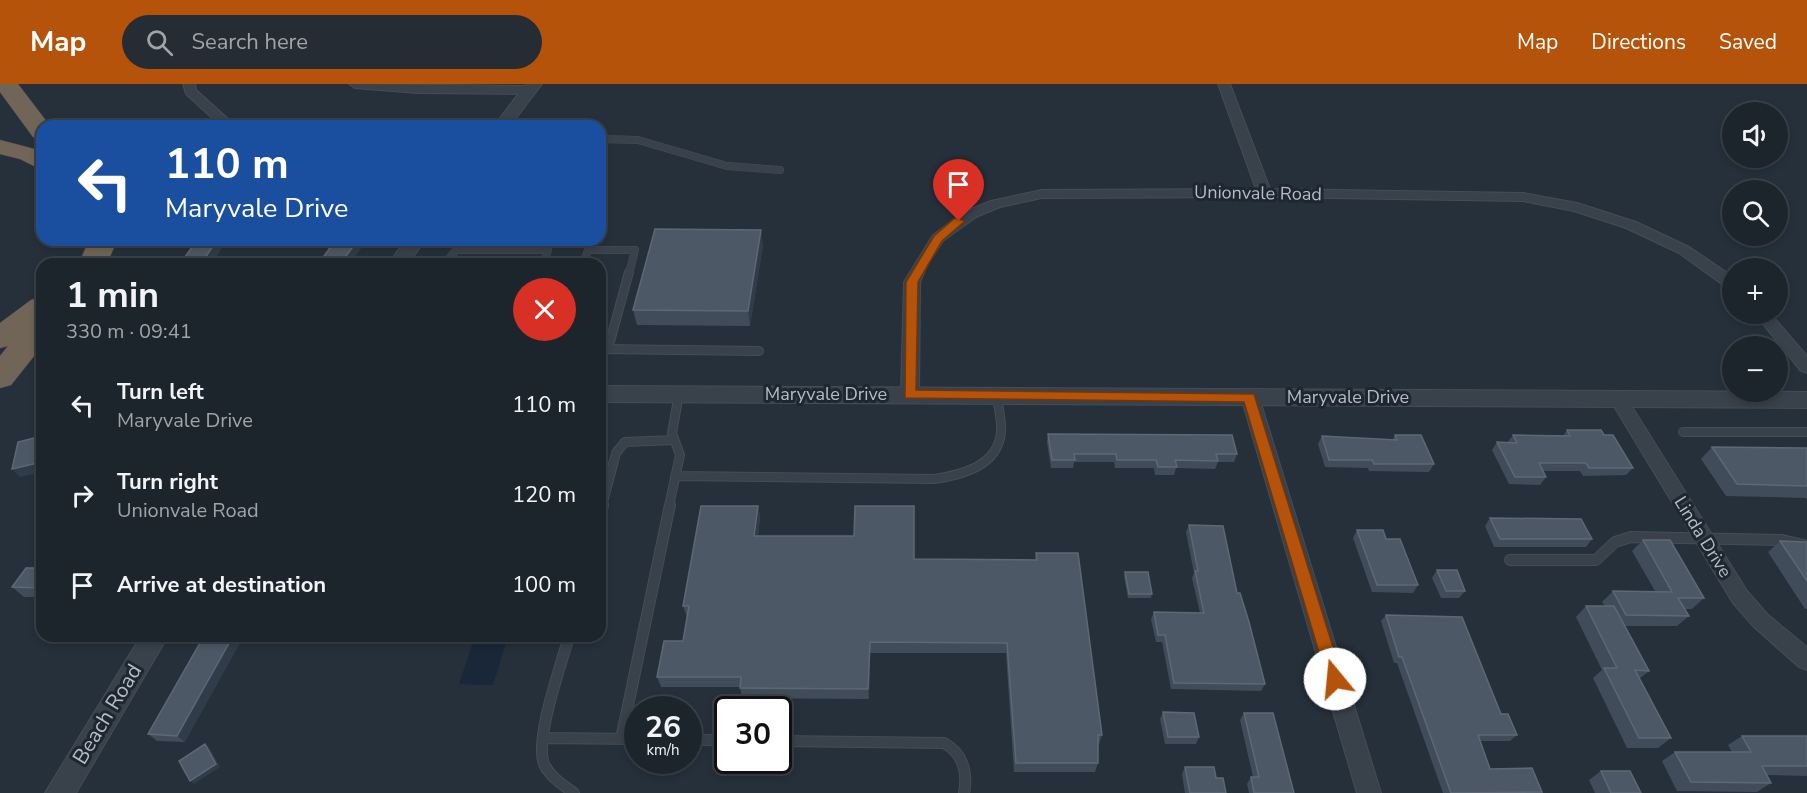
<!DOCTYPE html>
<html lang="en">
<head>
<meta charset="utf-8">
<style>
	:root { --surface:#1c242c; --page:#252c34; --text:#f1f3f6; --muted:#a0a4a9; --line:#3a4148; --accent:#b45309 }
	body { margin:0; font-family:"Nunito Sans",sans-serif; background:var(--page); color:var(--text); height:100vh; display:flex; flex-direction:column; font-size:22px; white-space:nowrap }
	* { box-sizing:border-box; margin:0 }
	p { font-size:20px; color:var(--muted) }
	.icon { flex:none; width:33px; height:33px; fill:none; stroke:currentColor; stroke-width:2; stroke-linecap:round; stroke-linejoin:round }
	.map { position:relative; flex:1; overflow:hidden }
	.details { position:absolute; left:36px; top:174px; width:570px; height:384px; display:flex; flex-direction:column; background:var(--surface); border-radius:18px; box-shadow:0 3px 9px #0003,0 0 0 2px var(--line) }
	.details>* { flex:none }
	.guide { position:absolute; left:36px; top:36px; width:570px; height:126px; border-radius:18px; box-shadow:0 3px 9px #0003,0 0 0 2px var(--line); background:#1a4fa0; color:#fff; overflow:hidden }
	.tools { position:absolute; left:1722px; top:18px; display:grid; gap:12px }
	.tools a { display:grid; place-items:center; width:66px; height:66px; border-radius:50%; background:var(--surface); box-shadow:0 3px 9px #0003,0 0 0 2px var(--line); font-size:30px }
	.speed { position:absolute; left:624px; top:612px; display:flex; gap:12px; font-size:30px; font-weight:700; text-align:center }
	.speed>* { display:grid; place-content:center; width:78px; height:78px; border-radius:50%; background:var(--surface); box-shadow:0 3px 9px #0003,0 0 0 2px var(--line); line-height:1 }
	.speed small { font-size:15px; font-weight:400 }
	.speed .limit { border:3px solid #111; border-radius:9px; background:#fff; color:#111 }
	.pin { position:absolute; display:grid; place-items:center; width:51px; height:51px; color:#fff; margin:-62px -26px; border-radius:50% 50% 50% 0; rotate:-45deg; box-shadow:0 0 6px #0007 }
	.pin .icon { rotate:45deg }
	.me { position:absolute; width:66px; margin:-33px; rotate:343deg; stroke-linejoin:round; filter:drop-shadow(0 0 4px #0008) }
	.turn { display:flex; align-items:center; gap:21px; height:126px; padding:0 30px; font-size:27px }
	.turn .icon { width:78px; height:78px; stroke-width:2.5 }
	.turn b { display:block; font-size:42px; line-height:51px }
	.round { display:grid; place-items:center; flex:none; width:63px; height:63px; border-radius:32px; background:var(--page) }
	.summary { display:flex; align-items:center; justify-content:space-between; height:102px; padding:0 30px }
	h1 { font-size:36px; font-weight:700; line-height:45px }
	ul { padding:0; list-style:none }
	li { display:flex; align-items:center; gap:18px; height:90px; padding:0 30px }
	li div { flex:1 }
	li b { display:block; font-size:22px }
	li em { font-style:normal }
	header { display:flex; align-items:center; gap:36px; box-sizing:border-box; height:84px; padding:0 30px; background:var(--accent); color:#fff }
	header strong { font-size:28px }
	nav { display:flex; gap:33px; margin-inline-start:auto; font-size:21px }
	.search { width:420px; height:54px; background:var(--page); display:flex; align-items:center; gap:15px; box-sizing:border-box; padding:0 21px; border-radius:33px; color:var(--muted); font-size:22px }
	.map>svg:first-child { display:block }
	.water { fill:#192738 }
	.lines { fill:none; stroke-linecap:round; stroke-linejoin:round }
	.service-far2-casing { stroke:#454d57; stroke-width:8 }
	.service-far1-casing { stroke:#454d57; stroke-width:10 }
	.service-casing { stroke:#454d57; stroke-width:12 }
	.minor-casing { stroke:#454d57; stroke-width:2 }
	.tertiary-casing { stroke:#454d57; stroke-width:2 }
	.motorway-casing { stroke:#444c56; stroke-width:1 }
	.service-far2 { stroke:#39414b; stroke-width:7 }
	.service-far1 { stroke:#39414b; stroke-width:8 }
	.service { stroke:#39414b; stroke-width:10 }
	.minor { fill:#39414b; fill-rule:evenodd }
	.tertiary { fill:#39414b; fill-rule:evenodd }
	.motorway { fill:#716557; fill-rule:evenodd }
	.wall { fill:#414c5a }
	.shaded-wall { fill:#303c49 }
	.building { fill:#4d5866; stroke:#5e6875; stroke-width:1.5 }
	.route { fill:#b45309; stroke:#753606; stroke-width:1.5 }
	.labels { text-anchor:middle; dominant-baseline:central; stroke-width:6; stroke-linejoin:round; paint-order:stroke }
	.street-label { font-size:18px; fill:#b5bcc7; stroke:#1e2630 }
	.near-street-label { font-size:21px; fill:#b5bcc7; stroke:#1e2630 }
</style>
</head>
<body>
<header>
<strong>Map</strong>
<div class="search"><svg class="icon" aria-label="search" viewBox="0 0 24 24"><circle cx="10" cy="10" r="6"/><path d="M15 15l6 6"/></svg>Search here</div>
<nav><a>Map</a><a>Directions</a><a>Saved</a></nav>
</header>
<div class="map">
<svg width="1807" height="709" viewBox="0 0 1807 709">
	<rect width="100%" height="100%" fill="#25303b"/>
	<path class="water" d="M475,552H508L493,601L459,600Z"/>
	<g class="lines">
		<g class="service-far2-casing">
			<path id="service-far2" d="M600,55L638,56L727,82L780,86
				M445,180L456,166H548L543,180
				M583,180L588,166H635L629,190"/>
		</g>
		<g class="service-far1-casing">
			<path id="service-far1" d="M600,265L759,267
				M608,265L629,188
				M1683,348H1807
				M675,392L934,395C962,391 998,382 1001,348C1002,336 998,323 997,311
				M602,422L616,369L625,358L673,356
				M669,422L680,371L672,349L679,310"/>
		</g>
		<g class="service-casing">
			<path id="service" d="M600,432L603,421
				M1510,476H1596L1615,458L1631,453L1782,456L1807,462
				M569,552C562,579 534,655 544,680C550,693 563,701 574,709
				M543,654L638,655
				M621,655L670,421
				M688,656H728
				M778,657L944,659C963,669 968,689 964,709"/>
		</g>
		<g class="minor-casing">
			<path id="minor" d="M183,0H195L196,6L236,42H221L186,10Z
				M349,0L529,2L535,6L529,10L418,9L355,4Z
				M1218,0H1230L1270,105L1523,109L1577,119L1636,138L1689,163L1732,192V204L1726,203L1679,169L1626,144L1574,127L1523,117L1265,113L1042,114L1000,123L976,133L943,157L928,179L920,198L919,310L916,314H904L901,310L904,198L933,151L966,127L991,117L1042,106L1256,105Z
				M1755,230H1771L1807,272V289L1801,287Z
				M1250,307L1256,309L1259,313L1381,709H1357L1241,313L1244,309Z
				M1618,308L1624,310L1747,507L1768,531L1807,563V586L1799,583L1754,543L1733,519L1609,314L1612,310Z"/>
		</g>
		<g class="tertiary-casing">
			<path id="tertiary" d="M526,0H542L510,42H494Z
				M406,156H425L408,180H388Z
				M600,302L1807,308V324L600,318Z
				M141,552H168L76,709H45Z"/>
		</g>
		<g class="motorway-casing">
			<path id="motorway" d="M0,0H18L50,42H42V55L33,53L0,8Z
				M0,56L42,67V86L20,75L0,70Z
				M89,156H117L107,180H79Z
				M42,213V262L11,301L0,304V272L8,262L0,264V239L31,216Z"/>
		</g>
		<use href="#service-far2" class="service-far2"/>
		<use href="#service-far1" class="service-far1"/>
		<use href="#service" class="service"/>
		<use href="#minor" class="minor"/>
		<use href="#tertiary" class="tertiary"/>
		<use href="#motorway" class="motorway"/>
	</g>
	<path class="wall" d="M367,156L349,180H318L329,166L326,160Z
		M763,161L750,242L637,241L633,226Z
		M1567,346L1604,351L1633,384L1626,391L1583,392L1580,387H1543L1546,393L1540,401L1509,400L1492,366L1497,358H1508L1513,351L1563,352Z
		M1048,350L1237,370L1234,378H1218L1215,385L1176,384L1174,391H1155L1154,384H1115L1114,378H1074L1073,384H1051L1047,358Z
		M1395,351L1434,380L1429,388L1369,387L1368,384L1325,383L1318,360L1322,352L1392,356Z
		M1712,363L1807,364V416L1806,414L1726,412L1701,375Z
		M758,422L760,433L758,452L914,475L1035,476L1036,469L1102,651L1099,661H1098V679L1095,688H1014L1006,569H870L869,615L742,614L740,603H661L657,593L683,557L687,533L683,522Z
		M1490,434L1592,455L1586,463H1494L1485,442Z
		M1189,441L1237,509L1265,600L1261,607L1171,605L1162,558H1156L1151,535L1154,528L1200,529L1192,494L1194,489L1186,448Z
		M1357,446L1386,455L1418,501L1413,509L1372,508L1353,454Z
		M1643,456L1704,514L1692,525H1685L1689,532L1677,542H1625L1649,587L1639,595L1671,654L1658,664H1627L1593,594L1602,586L1576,533L1586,522H1605L1602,518L1613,507H1655L1632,467Z
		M1780,457L1807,458V525H1805L1768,468Z
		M42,484V513H24L12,503Z
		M1437,486L1465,507L1459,514H1441L1432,494Z
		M1125,488L1152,510L1151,514H1128L1124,492Z
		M1386,531L1501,630L1517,651L1510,657H1480L1490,685L1542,708L1541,709H1443L1397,579H1394L1381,537Z
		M204,552L185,658L157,657L148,650Z
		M1163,628L1199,653L1196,660H1165L1160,635Z
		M1244,629L1294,709H1249L1247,700L1251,693H1253L1240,636Z
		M1742,652H1807V692L1767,691L1771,699L1757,708L1677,707L1662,677L1675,668H1732L1728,661Z
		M1185,683L1226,709H1185L1182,690Z
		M1601,687L1641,709H1595L1589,696Z"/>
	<path class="shaded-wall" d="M761,146L763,161L750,242L748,227Z
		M217,156L222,164L212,180H201Z
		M358,156H367L349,180H340Z
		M42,378V388L20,393L12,385Z
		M758,422L760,433L757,463L754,452Z
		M233,552H244L185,658L177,652Z
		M870,558V569L869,615L868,605Z
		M205,660L209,663L220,683L194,700L190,697Z"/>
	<path class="building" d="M655,145L761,146L748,227L633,226Z
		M197,156H217L201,180H180Z
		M329,156H358L340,180H318L333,160H326Z
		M1567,346H1601L1604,351H1613L1633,384H1589L1586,379H1539L1546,393H1515L1497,358L1517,359L1513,351L1570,352Z
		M1048,350L1232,351L1237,370H1216L1218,377L1175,376L1177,383H1158L1156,376H1117L1116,370H1074L1075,376H1052Z
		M1395,351H1421L1434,380H1374L1372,376H1329L1322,352L1397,356Z
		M42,352V378L12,385L18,358Z
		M1712,363L1807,364V402L1737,400Z
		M701,422H758L754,452H854L855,422H914V475L1037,476L1036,469H1078L1102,651H1098V679H1016L1007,559L870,558L868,605L740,604L741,593H657L664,557H683L689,522H683Z
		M1490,434L1581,435L1592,455H1500Z
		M1189,441L1223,442L1237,509H1240L1249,538L1265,600L1174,599L1165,551H1158L1154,528L1204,529L1195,487H1198Z
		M1357,446H1383L1386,455H1400L1418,501H1377Z
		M1643,456H1670L1704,514H1678L1689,532L1626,531L1613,507L1672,508Z
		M1780,457L1807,458V497Z
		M26,484H42V504L12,503Z
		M1437,486H1457L1465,507H1446Z
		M1125,488H1148L1152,510H1129Z
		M1586,522H1614L1649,587L1635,586L1671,654H1639L1604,584H1617Z
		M1386,531L1462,533L1501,630H1508L1517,651H1478L1490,685L1532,684L1542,708L1451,709L1402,573H1399Z
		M204,552H233L177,652L148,650Z
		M1163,628L1194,629L1199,653H1168Z
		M1244,629H1273L1294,709H1254L1251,693H1259Z
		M1742,652H1807V682H1762L1771,699L1691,698L1675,668H1751Z
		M205,660L216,680L190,697L179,677Z
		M1185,683H1214L1216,694H1223L1226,709H1190Z
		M1601,687H1630L1641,709H1611Z"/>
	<path class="route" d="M955,134L965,137L942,157L918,198L916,306L1254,310L1343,595L1341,600L1335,602L1329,600L1327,595L1244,318L905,314L906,198L934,152Z"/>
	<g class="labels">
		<g class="street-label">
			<text transform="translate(1258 109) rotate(1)">Unionvale Road</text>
			<text x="826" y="310">Maryvale Drive</text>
			<text x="1348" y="313">Maryvale Drive</text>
			<text transform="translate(1703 453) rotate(58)">Linda Drive</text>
		</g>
		<g class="near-street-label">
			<text transform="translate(107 630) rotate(-59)">Beach Road</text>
		</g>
	</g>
</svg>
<div class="tools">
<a><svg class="icon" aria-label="sound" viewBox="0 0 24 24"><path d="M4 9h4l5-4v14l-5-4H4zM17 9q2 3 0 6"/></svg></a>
<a><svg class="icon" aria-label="search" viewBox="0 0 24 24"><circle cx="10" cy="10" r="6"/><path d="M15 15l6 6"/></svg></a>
<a>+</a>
<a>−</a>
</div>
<div class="speed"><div>26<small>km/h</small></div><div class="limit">30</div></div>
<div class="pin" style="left:959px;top:137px;background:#d93025"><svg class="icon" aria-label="arrive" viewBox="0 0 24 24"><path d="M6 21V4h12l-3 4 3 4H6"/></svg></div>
<svg class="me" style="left:1335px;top:595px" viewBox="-20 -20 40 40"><circle r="19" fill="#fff"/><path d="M0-13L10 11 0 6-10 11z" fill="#b45309"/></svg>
<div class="guide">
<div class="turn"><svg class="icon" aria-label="left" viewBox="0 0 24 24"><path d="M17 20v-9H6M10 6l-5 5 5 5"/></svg><div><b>110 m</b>Maryvale Drive</div></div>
</div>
<section class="details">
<div class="summary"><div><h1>1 min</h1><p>330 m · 09:41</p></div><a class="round" style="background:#d93025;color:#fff"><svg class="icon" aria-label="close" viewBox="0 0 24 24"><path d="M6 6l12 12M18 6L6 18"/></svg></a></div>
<ul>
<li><svg class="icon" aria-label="left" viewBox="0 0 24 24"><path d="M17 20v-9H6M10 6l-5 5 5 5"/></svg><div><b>Turn left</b><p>Maryvale Drive</p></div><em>110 m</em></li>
<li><svg class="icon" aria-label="right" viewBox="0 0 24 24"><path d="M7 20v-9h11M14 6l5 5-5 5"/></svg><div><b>Turn right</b><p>Unionvale Road</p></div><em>120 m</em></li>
<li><svg class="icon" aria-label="arrive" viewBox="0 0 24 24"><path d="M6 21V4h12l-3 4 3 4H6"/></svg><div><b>Arrive at destination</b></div><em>100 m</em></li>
</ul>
</section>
</div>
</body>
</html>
